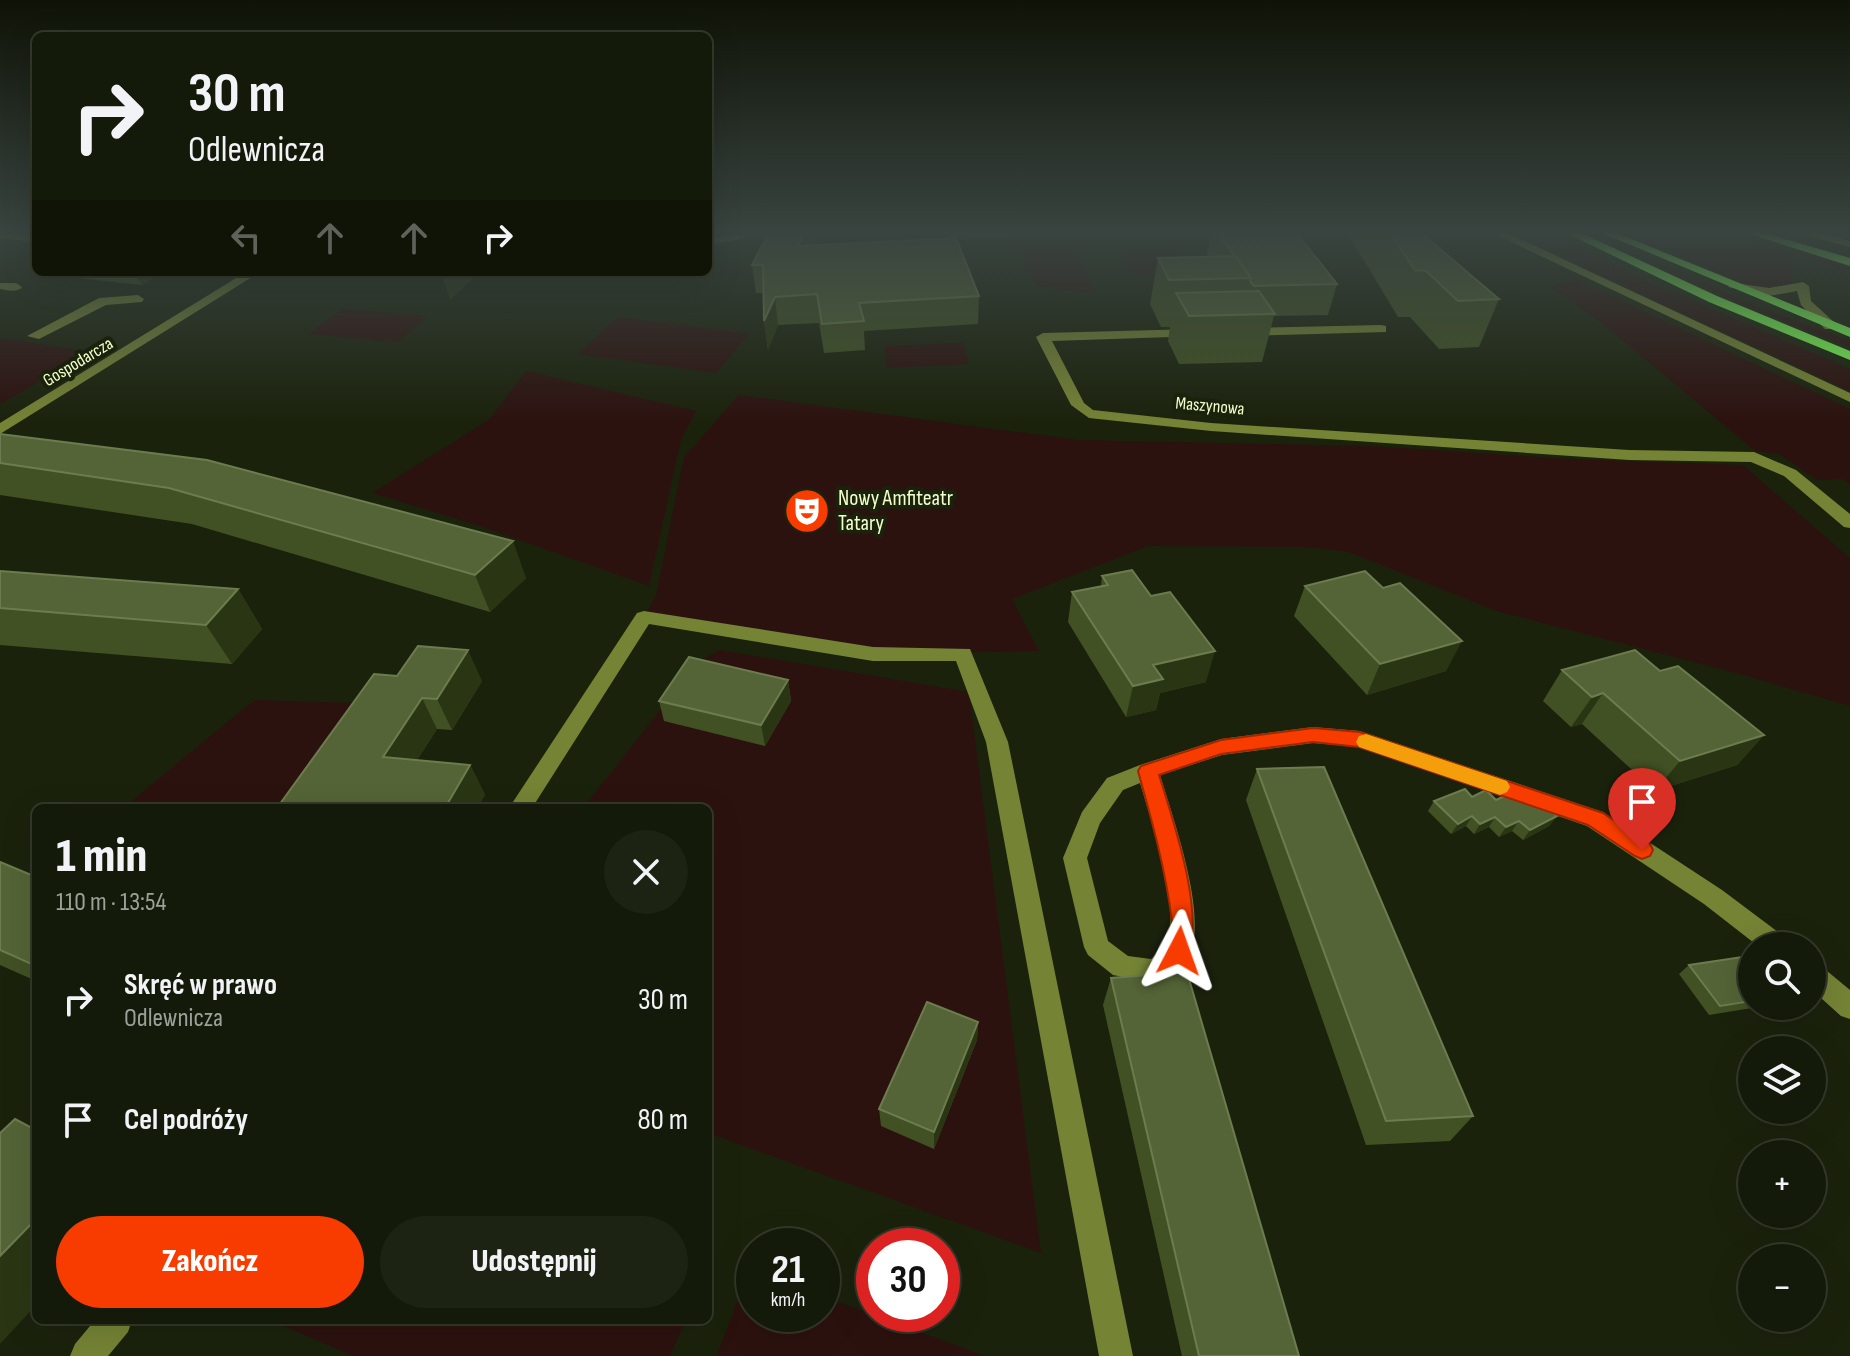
<!DOCTYPE html>
<html lang="pl">
<head>
<meta charset="utf-8">
<style>
	:root { --surface:#141a09; --page:#1d2312; --text:#f1f3f6; --muted:#9da19c; --line:#33382a; --accent:#f83c00 }
	body { margin:0; font-family:"Sofia Sans Condensed",sans-serif; background:var(--page); color:var(--text); height:100vh; display:flex; flex-direction:column; font-size:30px; white-space:nowrap }
	* { box-sizing:border-box; margin:0 }
	p { font-size:26px; color:var(--muted) }
	.icon { flex:none; width:44px; height:44px; fill:none; stroke:currentColor; stroke-width:2; stroke-linecap:round; stroke-linejoin:round }
	.map { position:relative; flex:1; overflow:hidden }
	.side { position:absolute; left:32px; top:804px; width:680px; height:520px; display:flex; flex-direction:column; background:var(--surface); border-radius:12px; box-shadow:0 8px 32px #0002,0 0 0 2px var(--line) }
	.side>* { flex:none }
	.hud { position:absolute; left:32px; top:32px; width:680px; height:244px; border-radius:12px; box-shadow:0 8px 32px #0002,0 0 0 2px var(--line); background:#141a09; color:var(--text); overflow:hidden }
	.buttons { position:absolute; left:1738px; top:932px; display:grid; gap:16px }
	.buttons a { display:grid; place-items:center; width:88px; height:88px; border-radius:50%; background:var(--surface); box-shadow:0 8px 32px #0002,0 0 0 2px var(--line); font-size:40px }
	.speed { position:absolute; left:736px; top:1228px; display:flex; gap:16px; font-size:40px; font-weight:700; text-align:center }
	.speed>* { display:grid; place-content:center; width:104px; height:104px; border-radius:50%; background:var(--surface); box-shadow:0 8px 32px #0002,0 0 0 2px var(--line); line-height:1 }
	.speed small { font-size:20px; font-weight:400 }
	.speed .limit { border:12px solid #d22; background:#fff; color:#111 }
	.pin { position:absolute; display:grid; place-items:center; width:68px; height:68px; color:#fff; margin:-82px -34px; border-radius:50% 50% 50% 0; rotate:-45deg; box-shadow:0 0 8px #0007 }
	.pin .icon { rotate:45deg }
	.me { position:absolute; width:88px; margin:-44px; rotate:4deg; stroke-linejoin:round; filter:drop-shadow(0 0 6px #0008) }
	.turn { display:flex; align-items:center; gap:28px; height:168px; padding:0 24px; font-size:36px }
	.turn .icon { width:104px; height:104px; stroke-width:2.5 }
	.turn b { display:block; font-size:56px; line-height:68px }
	.lanes { display:flex; align-items:center; height:76px; padding:0 24px; background:#0003; justify-content:center; gap:40px; direction:ltr }
	.lanes .off { opacity:.35 }
	.round { display:grid; place-items:center; flex:none; width:84px; height:84px; border-radius:42px; background:var(--page) }
	.headline { display:flex; align-items:center; justify-content:space-between; height:136px; padding:0 24px }
	h1 { font-size:48px; font-weight:800; line-height:60px }
	.action { display:flex; gap:16px; margin-top:auto; padding:16px 24px }
	.action a { flex:1; height:92px; border-radius:48px; background:var(--accent); color:#fff; font-size:32px; font-weight:800; line-height:92px; text-align:center }
	.action a+a { background:var(--page); color:var(--text) }
	ul { padding:0; list-style:none }
	li { display:flex; align-items:center; gap:24px; height:120px; padding:0 24px }
	li div { flex:1 }
	li b { display:block; font-size:30px }
	li em { font-style:normal }
	.map>svg:first-child { display:block }
	.green { fill:#2c120f }
	.lines { fill:none; stroke-linecap:round; stroke-linejoin:round }
	.minor { fill:#758335; fill-rule:evenodd }
	.major { fill:#7cff54; fill-rule:evenodd }
	.wall { fill:#415124 }
	.shaded-wall { fill:#2a3613 }
	.building { fill:#546436; stroke:#6d7c4e; stroke-width:2 }
	.route { fill:#f83c00; stroke:#a12700; stroke-width:2 }
	.slow { fill:#f59e0b }
	.labels { text-anchor:middle; dominant-baseline:central; stroke-width:8; stroke-linejoin:round; paint-order:stroke }
	.far-street-label { font-size:18px; fill:#f2ffcd; stroke:#1b220c }
	.poi-label { font-size:22px; fill:#f2ffcd; stroke:#1b220c; text-anchor:start }
</style>
</head>
<body>
<div class="map">
<svg width="1850" height="1356" viewBox="0 0 1850 1356">
	<rect width="100%" height="100%" fill="#1b220c"/>
	<path class="green" d="M1509,232H1549L1641,279L1850,369V391Z
		M1584,232L1746,302L1850,341V347L1740,303Z
		M1621,232H1724L1850,267V271L1791,257L1793,284L1767,288L1747,284Z
		M1072,242L1094,293L1036,286L1018,247Z
		M1140,250L1174,249L1176,250L1158,278L1130,275L1128,267L1119,260L1121,253Z
		M1577,280L1850,409V485L1842,479L1817,480L1779,454L1755,451L1603,324L1550,286Z
		M342,309L428,316L398,342L309,334Z
		M618,317L749,334L716,373L578,354Z
		M0,338L90,352L0,404Z
		M963,343L969,364L887,368L884,346Z
		M526,371L696,411L681,440L649,586L477,525L372,493L490,419Z
		M739,395L1079,440L1372,446L1569,459L1743,465L1850,558V706L1736,673L1496,611L1349,552L1304,547L1148,546L1012,599L1039,651L873,654L644,617L656,595L684,457Z
		M720,650L969,692L1041,1253L708,1133V808H583L698,662Z
		M254,700L364,703L297,808H123Z
		M750,1270L754,1272V1314H822V1296L985,1356H716Z
		M270,1320H686L670,1356H353Z"/>
	<g class="lines">
		<path class="minor" d="M0,232L36,236V242L0,238Z
			M733,232H743L745,238L708,245V239L733,235Z
			M927,232H1026L998,238L933,235Z
			M1490,232H1505L1850,393V402Z
			M1794,232H1813L1850,241V247Z
			M246,272H260L0,434V423Z
			M1803,282L1809,286L1811,301L1835,323V329H1825L1801,305L1797,291L1769,296L1728,287L1734,283L1769,288Z
			M0,283H16L22,287C18,293 7,290 0,289Z
			M138,295L144,299L142,302L106,305L39,339L27,336L99,298Z
			M1381,325L1386,326V332L1244,336L1237,332L1244,328Z
			M1196,329L1201,330V336L1052,341L1084,403L1093,410L1211,423L1629,450L1754,452L1796,470L1850,514V528L1844,527L1784,476L1751,462L1629,460L1211,431L1089,418L1071,405L1036,337L1043,333Z
			M644,611L873,647L970,649L1008,742L1133,1356H1099L986,742L956,661H873L649,624L532,808H509L637,613Z
			M1313,727L1360,731L1603,812L1722,890L1786,938L1790,946H1758L1704,904L1587,826L1359,747L1313,743L1222,755L1160,775C1173,818 1206,910 1191,951C1185,966 1170,977 1155,983L1113,975L1088,955L1084,947L1063,858L1082,812L1107,778L1140,765L1221,739ZM1140,783C1153,827 1180,902 1167,946L1151,959L1128,956L1108,941L1087,858L1100,823L1123,790Z
			M1812,962L1821,966L1850,990V1019L1841,1016L1812,990Z
			M95,1320H132L128,1332L108,1356H70L75,1344Z"/>
		<path class="major" d="M1564,232H1579L1717,296L1850,351V360L1709,302Z
			M1600,232H1614L1850,328V337Z
			M1744,232H1761L1850,258V266Z"/>
	</g>
	<path class="wall" d="M769,232H817L812,245L979,296L978,324L864,331L865,350L824,353L819,323L778,325L768,350L764,321V293H756L752,265Z
		M1211,232H1217L1337,284L1328,315L1274,316L1262,362L1179,364L1168,341L1170,327H1161L1150,304L1158,258L1209,257L1207,254Z
		M1347,232H1423L1427,238L1499,299L1479,347L1439,349L1410,317H1398Z
		M66,272H164L142,285L69,277Z
		M0,434L526,578L490,612L192,524L0,495Z
		M0,571L238,589L262,629L232,664L0,645Z
		M1102,576L1206,682L1160,693L1156,710L1126,717L1068,622L1072,592L1101,586Z
		M1305,586L1446,671L1367,695L1294,616Z
		M1562,670L1660,671L1764,735L1737,765L1655,791L1582,724L1571,727L1543,701Z
		M397,676L482,681L452,730L437,729L417,760L470,765L485,795L277,808Z
		M788,680L791,701L765,746L664,721L659,701Z
		M1257,769L1473,1116L1450,1141L1366,1145L1246,800Z
		M1472,797L1496,800H1518L1557,816L1549,826L1523,840L1512,831L1499,837L1489,827L1474,834L1466,826L1451,834L1428,811L1434,801Z
		M0,862L36,877V981L0,965Z
		M1689,965L1752,969V1006H1764L1709,1015L1679,974Z
		M1111,978L1299,1356H1182L1103,1005Z
		M978,1022L977,1040L934,1149L881,1126L879,1109Z"/>
	<path class="shaded-wall" d="M708,232H719L720,234L708,237Z
		M804,232H817L800,273L798,246Z
		M135,272H164L142,285Z
		M342,272H371L343,274Z
		M441,272H480L450,300Z
		M775,297L778,325L768,350L764,321Z
		M513,541L526,578L490,612L475,575Z
		M238,589L262,629L232,664L206,625Z
		M1462,641L1446,671L1367,695L1380,664Z
		M468,650L482,681L452,730L437,699Z
		M1215,651L1206,682L1160,693L1156,710L1126,717L1133,686L1153,665Z
		M788,680L791,701L765,746L761,725Z
		M1603,693L1582,724L1571,727L1592,697Z
		M422,698L437,729L400,787L383,757Z
		M1764,735L1737,765L1655,791L1680,761Z
		M470,765L485,795L478,808H445Z
		M1472,816L1466,826L1451,834L1458,824Z
		M1557,816L1549,826L1523,840L1530,830Z
		M1495,817L1489,827L1474,834L1480,824Z
		M1519,821L1512,831L1499,837L1506,827Z
		M978,1022L977,1040L934,1149V1132Z
		M36,1219V1305L0,1344V1256Z"/>
	<path class="building" d="M769,232H804L798,246L956,238L979,296L859,303L864,321L822,324L817,294L775,297L764,321L763,265H752Z
		M1217,232H1296L1337,284L1254,286L1250,281L1251,278Z
		M1389,232H1423L1427,238L1499,299L1458,301L1426,271L1415,270Z
		M1236,256L1251,278L1169,280L1158,258Z
		M1259,291L1275,314L1189,316L1176,293Z
		M0,434L207,460L513,541L475,575L169,488L0,463Z
		M1132,570L1151,596L1170,592L1215,651L1153,665L1163,679L1133,686L1072,592L1108,585L1102,576Z
		M0,571L238,589L206,625L0,608Z
		M1365,571L1383,588L1400,583L1462,641L1380,664L1305,586Z
		M418,646L468,650L437,699L422,698L383,757L470,765L445,808H277L374,674L397,676Z
		M1635,650L1660,671L1678,666L1764,735L1680,761L1603,693L1592,697L1562,670Z
		M689,657L788,680L761,725L659,701Z
		M1324,767L1473,1116L1386,1121L1257,769Z
		M1465,789L1472,797L1486,790L1496,800L1511,793L1518,800L1528,796L1536,799L1557,816L1530,830L1519,821L1506,827L1495,817L1480,824L1472,816L1458,824L1434,801Z
		M0,862L36,877V966L0,950Z
		M1742,957L1752,969V1001L1720,1006L1689,965Z
		M1187,972L1299,1356H1199L1111,978Z
		M927,1002L978,1022L934,1132L879,1109Z
		M15,1119L36,1130V1219L0,1256V1133Z"/>
	<linearGradient id="sky" x2="0" y2="1"><stop stop-color="#0f1307"/><stop offset="0.55" stop-color="#394440"/><stop offset="1" stop-color="#394440" stop-opacity="0"/></linearGradient>
	<rect width="1850" height="422" fill="url(#sky)"/>
	<path class="route" d="M1313,728L1360,732L1603,813L1650,844L1653,850L1650,856L1642,859L1635,856L1588,825L1359,747L1313,742L1221,754L1159,775C1173,820 1206,916 1187,958L1179,961L1170,958C1165,946 1173,935 1172,922C1166,871 1152,821 1138,771L1141,766L1221,740Z"/>
	<path class="slow" d="M1366,734L1507,781L1510,787L1507,792L1500,795L1359,747L1356,742L1359,736Z"/>
	<defs>
		<g id="theatre-disc" transform="scale(2.3)"><circle r="9.5" fill="#f83c00" stroke="#1b220c"/><path d="M-5-5.5Q0-4 5-5.5V0Q5 5 0 6Q-5 5-5 0ZM-3.3-2.5H-1v1.5H-3.3ZM1-2.5H3.3v1.5H1ZM-2.8 1Q0 5.5 2.8 1Z" fill="#fff"/></g>
	</defs>
	<g fill-rule="evenodd">
		<use href="#theatre-disc" x="807" y="511"/>
	</g>
	<g class="labels">
		<g class="far-street-label">
			<text transform="translate(78 362) rotate(-31)">Gospodarcza</text>
			<text transform="translate(1210 406) rotate(5)">Maszynowa</text>
		</g>
		<g class="poi-label">
			<text x="838" y="498">Nowy Amfiteatr<tspan x="838" dy="25">Tatary</tspan></text>
		</g>
	</g>
</svg>
<div class="buttons">
<a><svg class="icon" aria-label="search" viewBox="0 0 24 24"><circle cx="10" cy="10" r="6"/><path d="M15 15l6 6"/></svg></a>
<a><svg class="icon" aria-label="layers" viewBox="0 0 24 24"><path d="M12 4l9 5-9 5-9-5zM3 14l9 5 9-5"/></svg></a>
<a>+</a>
<a>−</a>
</div>
<div class="speed"><div>21<small>km/h</small></div><div class="limit">30</div></div>
<div class="pin" style="left:1642px;top:850px;background:#d93025"><svg class="icon" aria-label="arrive" viewBox="0 0 24 24"><path d="M6 21V4h12l-3 4 3 4H6"/></svg></div>
<svg class="me" style="left:1179px;top:951px" viewBox="-20 -20 40 40"><path d="M0-17L14 15 0 8-14 15z" fill="#f83c00" stroke="#fff" stroke-width="4"/></svg>
<div class="hud">
<div class="turn"><svg class="icon" aria-label="right" viewBox="0 0 24 24"><path d="M7 20v-9h11M14 6l5 5-5 5"/></svg><div><b>30 m</b>Odlewnicza</div></div>
<div class="lanes"><svg class="icon off" aria-label="left" viewBox="0 0 24 24"><path d="M17 20v-9H6M10 6l-5 5 5 5"/></svg><svg class="icon off" aria-label="ahead" viewBox="0 0 24 24"><path d="M12 20V5M6 11l6-6 6 6"/></svg><svg class="icon off" aria-label="ahead" viewBox="0 0 24 24"><path d="M12 20V5M6 11l6-6 6 6"/></svg><svg class="icon" aria-label="right" viewBox="0 0 24 24"><path d="M7 20v-9h11M14 6l5 5-5 5"/></svg></div>
</div>
<section class="side">
<div class="headline"><div><h1>1 min</h1><p>110 m · 13:54</p></div><a class="round"><svg class="icon" aria-label="close" viewBox="0 0 24 24"><path d="M6 6l12 12M18 6L6 18"/></svg></a></div>
<ul>
<li><svg class="icon" aria-label="right" viewBox="0 0 24 24"><path d="M7 20v-9h11M14 6l5 5-5 5"/></svg><div><b>Skręć w prawo</b><p>Odlewnicza</p></div><em>30 m</em></li>
<li><svg class="icon" aria-label="arrive" viewBox="0 0 24 24"><path d="M6 21V4h12l-3 4 3 4H6"/></svg><div><b>Cel podróży</b></div><em>80 m</em></li>
</ul>
<div class="action"><a>Zakończ</a><a>Udostępnij</a></div>
</section>
</div>
</body>
</html>
